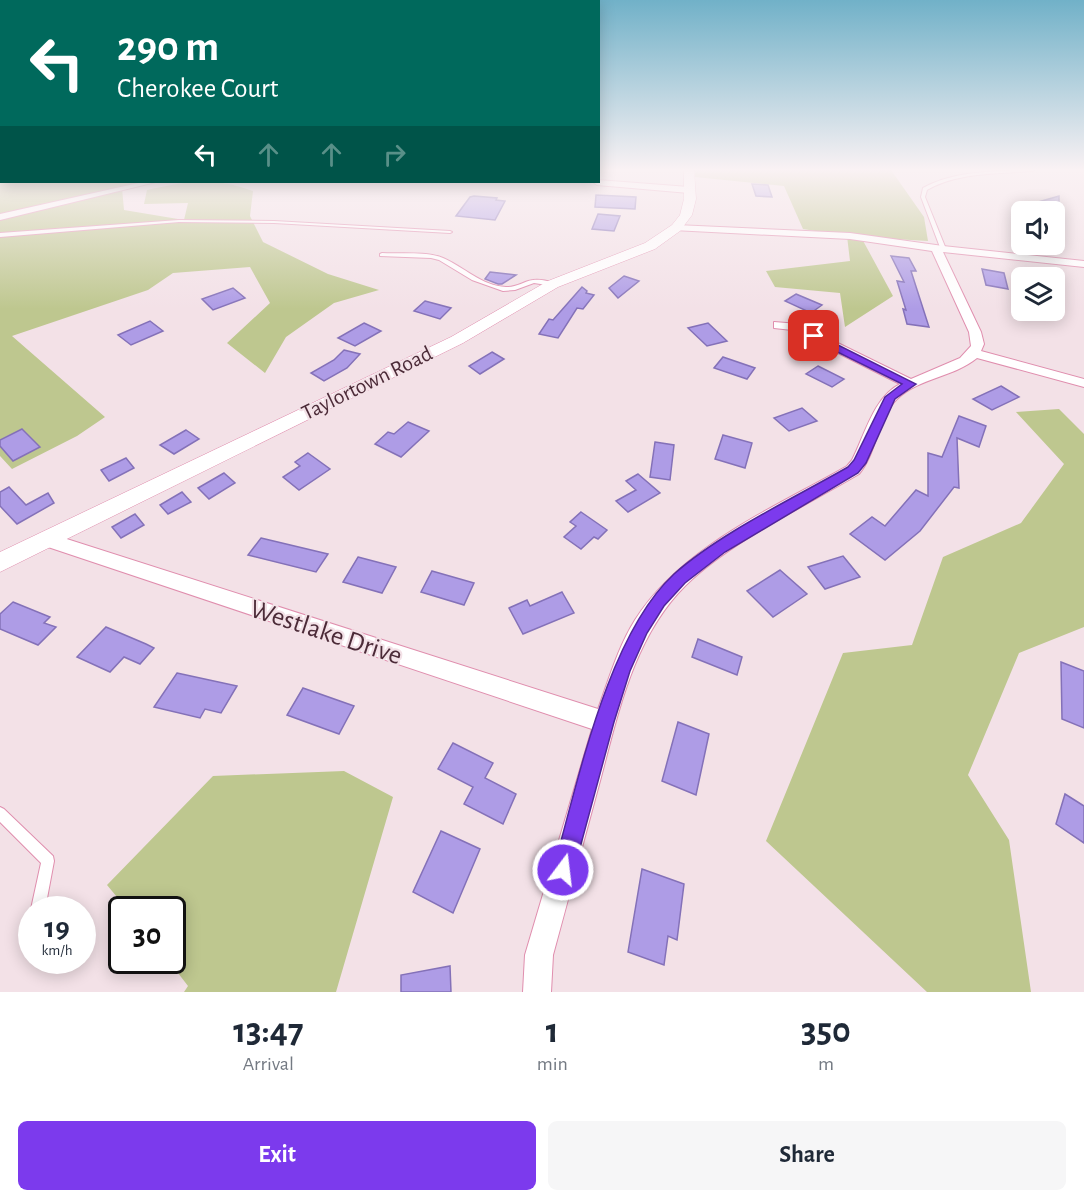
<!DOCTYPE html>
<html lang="en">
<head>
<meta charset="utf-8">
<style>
	body { margin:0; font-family:"Alegreya Sans",sans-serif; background:#f6f6f7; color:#1f2937; height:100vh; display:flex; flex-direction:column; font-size:22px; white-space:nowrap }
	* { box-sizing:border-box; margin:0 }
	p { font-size:20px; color:#747a83 }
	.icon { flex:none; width:33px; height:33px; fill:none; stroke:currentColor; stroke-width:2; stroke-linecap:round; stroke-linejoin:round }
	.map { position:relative; height:992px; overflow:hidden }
	.sheet { display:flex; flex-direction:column; background:#fff; flex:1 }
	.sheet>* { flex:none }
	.hud { position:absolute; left:0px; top:0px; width:600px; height:183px; box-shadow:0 3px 15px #0003; background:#00695c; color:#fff; overflow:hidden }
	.buttons { position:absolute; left:1011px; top:201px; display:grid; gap:12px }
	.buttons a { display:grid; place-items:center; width:54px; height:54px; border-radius:9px; background:#fff; box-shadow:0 3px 15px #0003; font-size:30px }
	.speed { position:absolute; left:18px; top:896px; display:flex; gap:12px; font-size:30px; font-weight:700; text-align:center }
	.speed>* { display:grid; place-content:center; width:78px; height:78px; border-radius:50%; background:#fff; box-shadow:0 3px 15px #0003; line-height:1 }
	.speed small { font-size:15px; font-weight:400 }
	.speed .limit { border:3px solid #111; border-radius:9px; background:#fff; color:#111 }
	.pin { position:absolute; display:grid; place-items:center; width:51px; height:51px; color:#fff; margin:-26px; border-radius:12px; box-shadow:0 3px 9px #0006 }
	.me { position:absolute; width:66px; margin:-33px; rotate:15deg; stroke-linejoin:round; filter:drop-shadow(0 0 4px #0008) }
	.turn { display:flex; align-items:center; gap:21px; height:126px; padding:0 18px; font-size:27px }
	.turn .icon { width:78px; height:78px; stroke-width:2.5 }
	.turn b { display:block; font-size:42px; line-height:51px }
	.lanes { display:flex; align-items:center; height:57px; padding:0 18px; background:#0003; justify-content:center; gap:30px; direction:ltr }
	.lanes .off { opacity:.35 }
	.eta { display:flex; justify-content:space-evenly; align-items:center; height:102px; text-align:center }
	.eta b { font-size:36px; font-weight:700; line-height:42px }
	.button { display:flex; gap:12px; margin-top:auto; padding:12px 18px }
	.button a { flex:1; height:69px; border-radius:9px; background:#7c3aed; color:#fff; font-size:24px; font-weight:700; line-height:69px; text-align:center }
	.button a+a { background:#f6f6f7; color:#1f2937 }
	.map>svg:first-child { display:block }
	.green { fill:#bec78f }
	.building { fill:#ae9ce6; stroke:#8471b8; stroke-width:1.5 }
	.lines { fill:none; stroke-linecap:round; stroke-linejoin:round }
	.service-casing { stroke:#e08eae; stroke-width:2 }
	.minor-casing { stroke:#e08eae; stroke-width:2 }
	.tertiary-casing { stroke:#e08eae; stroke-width:1 }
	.service { fill:#fff; fill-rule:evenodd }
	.minor { fill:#fff; fill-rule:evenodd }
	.tertiary { fill:#fff; fill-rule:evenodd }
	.route { fill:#7c3aed; stroke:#51269a; stroke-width:1.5 }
	.labels { text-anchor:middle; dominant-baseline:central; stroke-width:4.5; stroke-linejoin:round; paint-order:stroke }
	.street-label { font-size:22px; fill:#4c2b38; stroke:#f3e1e7 }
	.near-street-label { font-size:27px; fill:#4c2b38; stroke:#f3e1e7 }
</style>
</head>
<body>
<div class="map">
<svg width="1084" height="992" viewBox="0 0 1084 992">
	<rect width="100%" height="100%" fill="#f3e1e7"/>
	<g class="green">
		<path d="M0,170L2,182H142L122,188L124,210L184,220L188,203L144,204L147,190C188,181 212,176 253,191L250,216L263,242L328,274L379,290L334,303L286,337L265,373L227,343L270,303L250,267L173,273L148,290L12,336L105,417L77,436L12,469L0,456Z"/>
		<polygon points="694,170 891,170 924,217 928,241 861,237 893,296 845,327 840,293 775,287 766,271 850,261 847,236 803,229 784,186 695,177"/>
		<polygon points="1059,409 1084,434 1084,627 1019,653 968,775 1009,840 1031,992 927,992 766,841 843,653 912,645 943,557 1021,523 1064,464 1016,412"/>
		<polygon points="344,771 393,797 336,992 184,992 188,986 168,960 172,960 172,909 127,909 107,885 213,776"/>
	</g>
	<g class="building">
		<polygon points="752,184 768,185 772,197 756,196"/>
		<polygon points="596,195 636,197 635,209 595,207"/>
		<polygon points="474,196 497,198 496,200 505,201 495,220 456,216 470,197"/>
		<polygon points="1059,196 1059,212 1018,212 1017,208"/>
		<polygon points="598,214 620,216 614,231 592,229"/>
		<polygon points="891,256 909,258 916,271 911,271 929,327 907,324 903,309 906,310 897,281 904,282"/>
		<polygon points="982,269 1004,273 1008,289 986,285"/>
		<polygon points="490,272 516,275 502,284 498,284 485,279"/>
		<polygon points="624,276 639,281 618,298 609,288"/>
		<polygon points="582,287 587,291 586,293 594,295 583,309 577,308 558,338 539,334 549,319 553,320"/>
		<polygon points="233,288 245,298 213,310 202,299"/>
		<polygon points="796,294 822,305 811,313 785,301"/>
		<polygon points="425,301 451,308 440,319 414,311"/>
		<polygon points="150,321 163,331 131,345 118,335"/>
		<polygon points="364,323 381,331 355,346 338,338"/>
		<polygon points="708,323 727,341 707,346 688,328"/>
		<polygon points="344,350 360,354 347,368 324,381 311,373 334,360"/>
		<polygon points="492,352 504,359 480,374 469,366"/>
		<polygon points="723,357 755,368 747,379 714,368"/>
		<polygon points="818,366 844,379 832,387 806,374"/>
		<polygon points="1001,386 1019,397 992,410 973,399"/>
		<polygon points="802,408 817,421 789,431 774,418"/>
		<polygon points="959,416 986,426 979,447 957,438 959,488 954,487 920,531 885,560 850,534 872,517 885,526 916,490 928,496 928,453 942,457"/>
		<polygon points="408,422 429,431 401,457 375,444 388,432 394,434"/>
		<polygon points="22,429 40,447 13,461 0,446 0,440"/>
		<polygon points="186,430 199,439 174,454 160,445"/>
		<polygon points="723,435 752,443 745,468 715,459"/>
		<polygon points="655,442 674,445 670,480 650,477"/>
		<polygon points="308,453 330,469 299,490 283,477 300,466 295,462"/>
		<polygon points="126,458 134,468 109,481 101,470"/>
		<polygon points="224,473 235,483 209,499 198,488"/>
		<polygon points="638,474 660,493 628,512 616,501 636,490 626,481"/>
		<polygon points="9,487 26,505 48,493 54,503 17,524 0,506 0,492"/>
		<polygon points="182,492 191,502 168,514 160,505"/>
		<polygon points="581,512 607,530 598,539 594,537 581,549 564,537 576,526 570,522"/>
		<polygon points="135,514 144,525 121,538 112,527"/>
		<polygon points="261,538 328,554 316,572 248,555"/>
		<polygon points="843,556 860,577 825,589 808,567"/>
		<polygon points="358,557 396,567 382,593 343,582"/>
		<polygon points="780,570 807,594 773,617 747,591"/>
		<polygon points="432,571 474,583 464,605 421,592"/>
		<polygon points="562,592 574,613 523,634 509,608 527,600 530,606"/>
		<polygon points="13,602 50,617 44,623 56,627 38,645 0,629 0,614"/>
		<polygon points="106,627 146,644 154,648 140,664 124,657 110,672 77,657"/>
		<polygon points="698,639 742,657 737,675 692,657"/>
		<polygon points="1061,662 1084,671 1084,728 1062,719"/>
		<polygon points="177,673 237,686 221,713 205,709 200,718 154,707"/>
		<polygon points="303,688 354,706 339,734 287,715"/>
		<polygon points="678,722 709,734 696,795 662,781"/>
		<polygon points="453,743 493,763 485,778 516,794 503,824 464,804 473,787 438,769"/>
		<polygon points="1065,794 1084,806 1084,843 1056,824"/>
		<polygon points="441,831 480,849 453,913 413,892"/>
		<polygon points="642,869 684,884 677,940 668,936 664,965 628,952"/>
		<polygon points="450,966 451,992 401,992 401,975"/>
	</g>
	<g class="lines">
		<defs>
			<g id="service">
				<path d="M1018,170H1034L1032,171C998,174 958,172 927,190L925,197L946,249L941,250L921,197L923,188C952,172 986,172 1018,170Z"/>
				<polygon points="179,220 274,221 450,231 452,232 450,233 274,223 179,222 0,237 0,233"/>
				<path d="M382,253C400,254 427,251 443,258C464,267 482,286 506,287C516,288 524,281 533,280C540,279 550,281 556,284L553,286L534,283L515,290L503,291L472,280L439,260L431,258L380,256V254Z"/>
				<polygon points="0,807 4,809 53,856 54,861 45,909 31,909 41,863 0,822"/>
			</g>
			<g id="minor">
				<polygon points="598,180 689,187 693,190 689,193 597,185 593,182 598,182"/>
				<polygon points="143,182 156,182 0,220 0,214"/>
				<path d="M676,225L850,233L943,246L1084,261V267L943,252L981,332L984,344L981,351L1084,379V387L977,358C954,377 919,378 897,399C877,418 877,453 859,474C805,506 730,542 686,585C631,639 617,720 597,792C582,846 568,901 553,955L551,992H523L525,955L592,729L42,545L39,540L42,535L48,533L598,709C609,679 618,647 635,620C682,546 774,508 847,466L852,460C865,435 873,398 900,384L792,330L774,328V322L799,324L911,379L960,358L971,346L969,332L932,251L850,239L673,230V226Z"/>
			</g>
			<polygon id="tertiary" points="684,170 694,170 696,199 692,215 680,231 655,249 558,287 463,343 0,572 0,552 451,337 548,281 645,243 672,225 680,215 684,199"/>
		</defs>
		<use href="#service" class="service-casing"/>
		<use href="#minor" class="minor-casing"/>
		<use href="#tertiary" class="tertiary-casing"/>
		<use href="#service" class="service"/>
		<use href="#minor" class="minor"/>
		<use href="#tertiary" class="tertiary"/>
	</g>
	<linearGradient id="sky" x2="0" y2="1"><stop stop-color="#71b1c8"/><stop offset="0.55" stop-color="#faf2f4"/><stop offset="1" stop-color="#faf2f4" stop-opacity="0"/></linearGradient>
	<rect width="1084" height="309" fill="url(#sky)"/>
	<path class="route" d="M814,333L916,384L895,399L866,463L858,473L725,552L685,583L664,606L647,633L630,671L614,722L574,870L571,878L563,881L556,878L553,870C578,783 607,636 674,574C720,533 794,498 848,467L854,460L885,397L902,384L811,339L809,336Z"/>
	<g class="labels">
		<g class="street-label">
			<text transform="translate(367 383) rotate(-26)">Taylortown Road</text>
		</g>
		<g class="near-street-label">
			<text transform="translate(326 632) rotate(18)">Westlake Drive</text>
		</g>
	</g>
</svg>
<div class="buttons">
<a><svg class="icon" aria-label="sound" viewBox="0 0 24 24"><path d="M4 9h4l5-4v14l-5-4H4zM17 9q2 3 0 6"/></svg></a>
<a><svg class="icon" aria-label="layers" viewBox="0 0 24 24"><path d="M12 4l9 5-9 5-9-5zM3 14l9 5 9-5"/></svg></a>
</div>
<div class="speed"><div>19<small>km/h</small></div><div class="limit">30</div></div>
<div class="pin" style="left:814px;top:336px;background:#d93025"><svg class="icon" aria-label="arrive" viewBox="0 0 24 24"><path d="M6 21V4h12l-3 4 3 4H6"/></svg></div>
<svg class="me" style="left:563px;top:870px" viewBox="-20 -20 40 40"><circle r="17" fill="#7c3aed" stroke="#fff" stroke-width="3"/><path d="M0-11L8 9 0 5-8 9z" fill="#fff"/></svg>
<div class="hud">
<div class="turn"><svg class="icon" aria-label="left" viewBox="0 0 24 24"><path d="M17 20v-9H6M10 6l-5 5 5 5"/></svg><div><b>290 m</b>Cherokee Court</div></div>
<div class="lanes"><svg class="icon" aria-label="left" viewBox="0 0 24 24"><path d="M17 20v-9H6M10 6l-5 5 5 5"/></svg><svg class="icon off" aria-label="ahead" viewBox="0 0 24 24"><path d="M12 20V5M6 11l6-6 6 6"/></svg><svg class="icon off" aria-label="ahead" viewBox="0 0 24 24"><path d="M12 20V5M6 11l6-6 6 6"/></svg><svg class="icon off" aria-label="right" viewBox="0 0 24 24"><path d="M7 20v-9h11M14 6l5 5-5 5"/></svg></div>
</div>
</div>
<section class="sheet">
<div class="eta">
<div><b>13:47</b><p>Arrival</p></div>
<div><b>1</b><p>min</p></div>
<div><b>350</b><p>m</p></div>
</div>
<div class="button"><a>Exit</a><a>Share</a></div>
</section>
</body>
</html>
